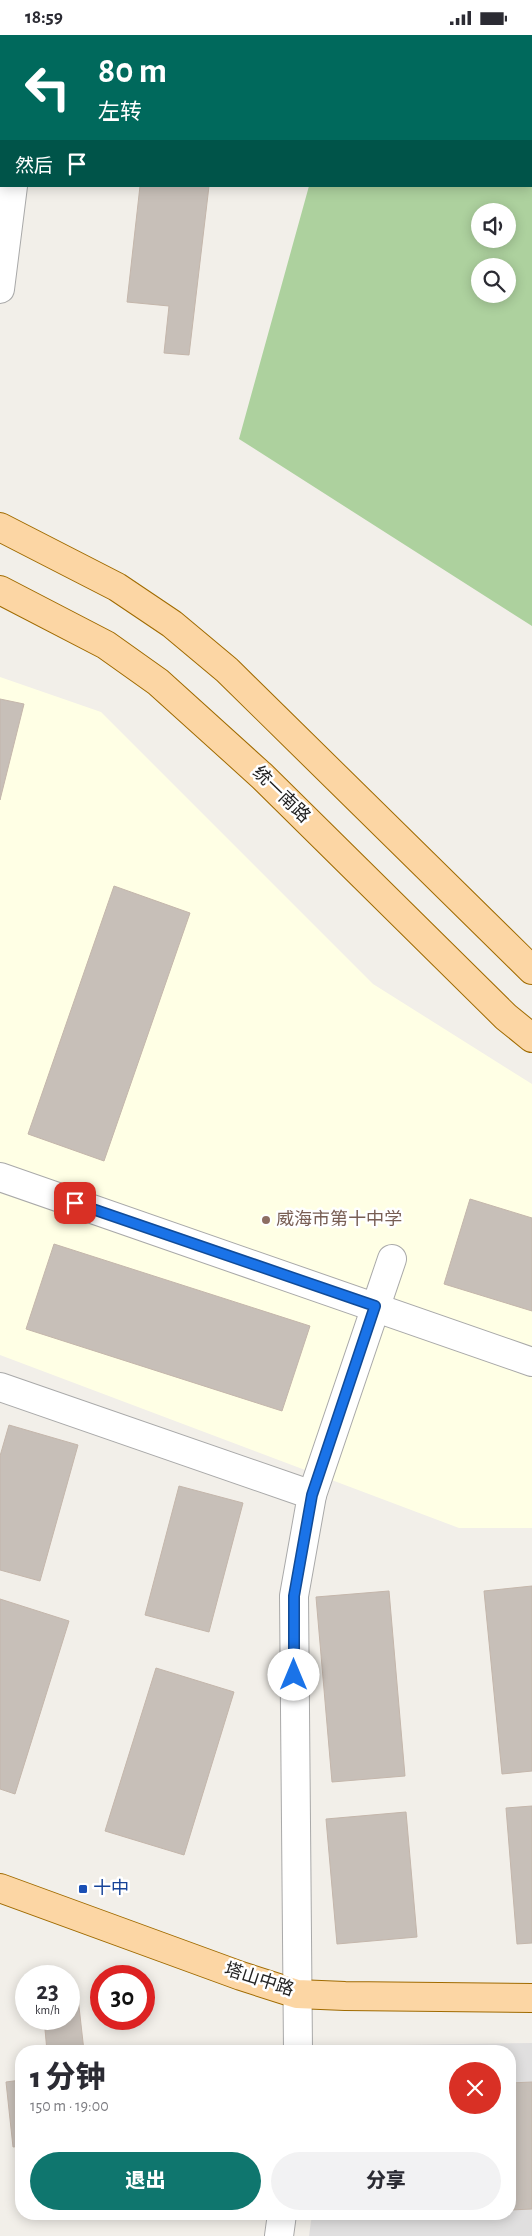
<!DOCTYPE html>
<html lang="zh">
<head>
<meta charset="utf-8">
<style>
	body { margin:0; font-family:"Alegreya Sans","Noto Sans SC",sans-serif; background:#f2f2f3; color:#2b2b33; height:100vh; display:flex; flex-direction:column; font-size:19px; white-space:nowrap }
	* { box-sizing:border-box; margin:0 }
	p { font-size:16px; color:#7c7c81 }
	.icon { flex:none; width:28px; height:28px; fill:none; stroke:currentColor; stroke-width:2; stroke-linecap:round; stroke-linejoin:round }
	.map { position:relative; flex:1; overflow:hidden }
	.sheet { position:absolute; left:15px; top:2010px; width:501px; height:175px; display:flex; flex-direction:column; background:#fff; border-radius:20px; box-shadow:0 2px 12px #0003 }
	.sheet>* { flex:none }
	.top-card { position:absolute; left:0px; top:0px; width:532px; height:152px; box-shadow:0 2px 12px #0003; background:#00695c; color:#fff; overflow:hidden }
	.fabs { position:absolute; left:471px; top:168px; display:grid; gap:10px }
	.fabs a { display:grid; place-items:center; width:45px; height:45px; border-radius:50%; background:#fff; box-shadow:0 2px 12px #0003; font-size:25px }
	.speed { position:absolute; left:15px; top:1930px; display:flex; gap:10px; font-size:25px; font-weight:700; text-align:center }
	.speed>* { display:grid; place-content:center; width:65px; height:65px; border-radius:50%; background:#fff; box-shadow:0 2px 12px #0003; line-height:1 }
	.speed small { font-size:12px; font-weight:400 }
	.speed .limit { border:8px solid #d22; background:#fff; color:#111 }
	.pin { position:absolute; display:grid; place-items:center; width:42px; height:42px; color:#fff; margin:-21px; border-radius:10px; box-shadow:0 2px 8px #0006 }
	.me { position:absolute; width:55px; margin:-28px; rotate:0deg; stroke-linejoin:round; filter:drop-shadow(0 0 4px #0008) }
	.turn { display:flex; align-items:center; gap:18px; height:105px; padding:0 15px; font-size:22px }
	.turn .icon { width:65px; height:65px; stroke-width:2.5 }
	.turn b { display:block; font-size:35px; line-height:42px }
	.then { display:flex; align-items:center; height:48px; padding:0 15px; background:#0003; gap:10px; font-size:19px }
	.round { display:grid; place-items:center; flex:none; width:52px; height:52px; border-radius:26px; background:#f2f2f3 }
	.summary { display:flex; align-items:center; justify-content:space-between; height:85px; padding:0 15px }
	h1 { font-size:30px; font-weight:800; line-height:38px }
	.button { display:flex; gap:10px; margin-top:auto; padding:10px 15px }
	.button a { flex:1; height:58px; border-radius:30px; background:#0f766e; color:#fff; font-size:20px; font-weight:800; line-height:58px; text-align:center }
	.button a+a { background:#f2f2f3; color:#2b2b33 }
	.status { display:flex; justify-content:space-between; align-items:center; height:35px; padding:0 25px; background:#fff; direction:ltr }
	.status svg { height:14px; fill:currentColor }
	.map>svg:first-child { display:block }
	.residential { fill:#e0dfdf }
	.education { fill:#ffffe5 }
	.forest { fill:#add19e; fill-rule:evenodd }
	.building { fill:#c7bfb8; stroke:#c4b6ab }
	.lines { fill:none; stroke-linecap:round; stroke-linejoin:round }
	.minor-casing { stroke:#a9a9a9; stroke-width:30 }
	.major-casing { stroke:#a06b00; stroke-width:30 }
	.minor { stroke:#fff; stroke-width:28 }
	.major { stroke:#fcd6a4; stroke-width:28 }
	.route-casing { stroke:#114b97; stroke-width:12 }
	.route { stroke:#1a73e8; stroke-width:9 }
	.education-dot { fill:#8d6e63; stroke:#fff; stroke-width:2 }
	.transit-dot { fill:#1a4fb4; stroke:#fff; stroke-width:2 }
	.labels { text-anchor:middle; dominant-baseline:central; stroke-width:5; stroke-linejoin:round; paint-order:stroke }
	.street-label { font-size:18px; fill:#222; stroke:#fff }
	.education-label { font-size:18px; fill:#785e54; stroke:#fff; text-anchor:start }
	.transit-label { font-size:18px; fill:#164399; stroke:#fff; text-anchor:start }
</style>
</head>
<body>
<div class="status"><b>18:59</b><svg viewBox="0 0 49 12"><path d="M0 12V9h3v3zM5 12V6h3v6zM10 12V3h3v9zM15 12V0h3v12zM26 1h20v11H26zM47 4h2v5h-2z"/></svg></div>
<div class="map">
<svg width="532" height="2201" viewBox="0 0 532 2201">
	<rect width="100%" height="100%" fill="#f2efe9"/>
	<polygon class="residential" points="532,2008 532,2201 309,2201 312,2179 510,2179 510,2016 335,2016 335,2011"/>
	<polygon class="education" points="0,642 101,677 373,949 532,1049 532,1493 459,1493 0,1320"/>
	<path class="forest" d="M351,0H532V591L239,404L309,151H531V1ZM480,176H508V204H480ZM480,231H508V259H480Z"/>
	<g class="building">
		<polygon points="0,0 76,0 88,1 1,1 1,22"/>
		<polygon points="140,151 209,151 189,320 164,318 169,271 127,267"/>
		<polygon points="0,664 24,669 0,765"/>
		<polygon points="114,851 190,878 104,1126 28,1099"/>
		<polygon points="470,1164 532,1183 532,1276 444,1249"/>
		<polygon points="54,1209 310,1291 282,1376 26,1294"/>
		<polygon points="9,1390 78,1410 40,1546 0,1535 0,1421"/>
		<polygon points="179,1451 243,1468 209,1597 145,1580"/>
		<polygon points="532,1551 532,1736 502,1739 484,1556"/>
		<polygon points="389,1556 405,1741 332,1747 316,1562"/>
		<polygon points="0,1564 69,1586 15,1759 0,1754"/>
		<polygon points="156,1633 234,1657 184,1820 105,1796"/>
		<polygon points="532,1771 532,1908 517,1909 506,1773"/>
		<polygon points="406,1777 417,1902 337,1909 326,1784"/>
		<polygon points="77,1954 84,2016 47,2016 44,1984 69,1984 69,1955"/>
		<polygon points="21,2045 21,2111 13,2112 6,2047"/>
		<polygon points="532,2047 532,2174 510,2175 510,2048"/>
		<polygon points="338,2179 392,2179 392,2180"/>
	</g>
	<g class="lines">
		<defs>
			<g id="minor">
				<polyline points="0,254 13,151"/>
				<polyline points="0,1142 532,1327"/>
				<polyline points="0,1352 312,1460 294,1561 298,2016"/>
				<polyline points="312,1460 392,1224"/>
				<polyline points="279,2201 282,2179"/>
			</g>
			<g id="major">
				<polyline points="0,492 117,552 172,589 227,635 532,935"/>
				<polyline points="0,555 106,610 158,647 262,741 506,982 532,1003"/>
				<polyline points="0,1853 241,1941 297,1959 345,1961 532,1963"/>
			</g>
		</defs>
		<use href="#minor" class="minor-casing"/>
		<use href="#major" class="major-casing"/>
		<use href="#minor" class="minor"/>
		<use href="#major" class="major"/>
	</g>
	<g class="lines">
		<defs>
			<polyline id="route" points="75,1168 375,1271 312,1460 294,1561 294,1640"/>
		</defs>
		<use href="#route" class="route-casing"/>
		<use href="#route" class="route"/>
	</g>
	<circle class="education-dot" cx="266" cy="1185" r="5"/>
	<rect class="transit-dot" x="78" y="1849" width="10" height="10" rx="2.5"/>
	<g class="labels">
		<g class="street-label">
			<text transform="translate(281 760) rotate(44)">统一南路</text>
			<text transform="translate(259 1945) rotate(18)">塔山中路</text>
		</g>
		<g class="education-label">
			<text x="276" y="1185">威海市第十中学</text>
		</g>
		<g class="transit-label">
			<text x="93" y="1854">十中</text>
		</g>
	</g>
</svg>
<div class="fabs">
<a><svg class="icon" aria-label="sound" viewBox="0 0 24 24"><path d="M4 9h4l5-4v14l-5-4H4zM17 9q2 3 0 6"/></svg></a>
<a><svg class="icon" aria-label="search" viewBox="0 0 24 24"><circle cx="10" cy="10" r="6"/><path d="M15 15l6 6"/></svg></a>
</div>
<div class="speed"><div>23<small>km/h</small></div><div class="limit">30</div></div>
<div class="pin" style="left:75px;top:1168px;background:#d93025"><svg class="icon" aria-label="arrive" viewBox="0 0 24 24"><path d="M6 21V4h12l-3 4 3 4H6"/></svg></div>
<svg class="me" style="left:294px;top:1640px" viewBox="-20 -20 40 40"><circle r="19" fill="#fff"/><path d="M0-13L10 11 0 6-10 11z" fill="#1a73e8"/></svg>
<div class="top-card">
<div class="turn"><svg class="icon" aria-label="left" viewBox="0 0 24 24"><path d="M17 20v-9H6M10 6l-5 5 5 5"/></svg><div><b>80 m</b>左转</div></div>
<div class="then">然后<svg class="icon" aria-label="arrive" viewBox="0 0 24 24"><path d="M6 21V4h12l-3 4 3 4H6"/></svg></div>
</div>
<section class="sheet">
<div class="summary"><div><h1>1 分钟</h1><p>150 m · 19:00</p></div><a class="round" style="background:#d93025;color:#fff"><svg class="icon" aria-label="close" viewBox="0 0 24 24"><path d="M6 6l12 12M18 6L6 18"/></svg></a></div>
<div class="button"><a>退出</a><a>分享</a></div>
</section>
</div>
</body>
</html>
